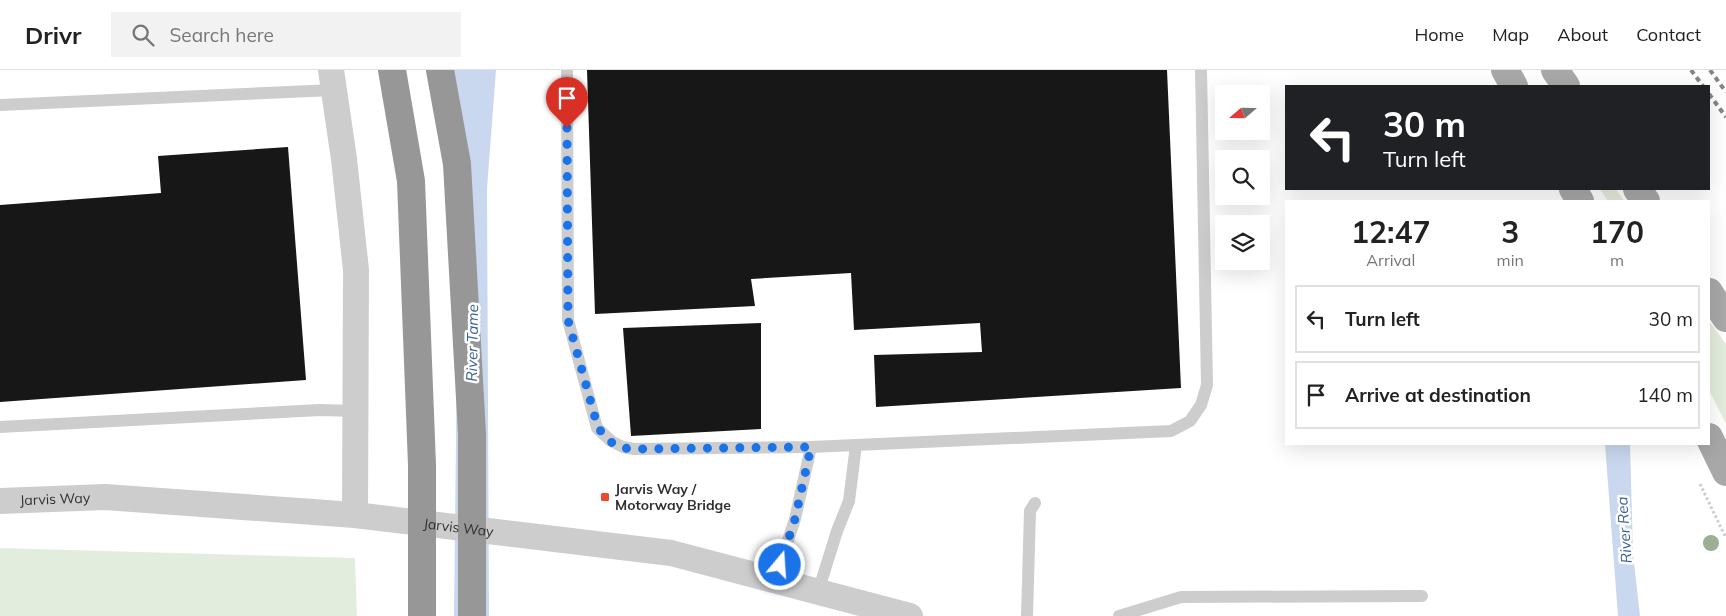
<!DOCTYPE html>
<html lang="en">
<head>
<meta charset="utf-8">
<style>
	body { margin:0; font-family:Mulish,sans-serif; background:#f2f2f2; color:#222; height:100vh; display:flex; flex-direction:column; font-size:19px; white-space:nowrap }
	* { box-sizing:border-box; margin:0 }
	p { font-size:16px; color:#767676 }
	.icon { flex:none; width:28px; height:28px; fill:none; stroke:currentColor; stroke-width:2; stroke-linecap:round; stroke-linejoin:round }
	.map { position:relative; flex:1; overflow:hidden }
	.details { position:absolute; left:1285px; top:130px; width:425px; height:245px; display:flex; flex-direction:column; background:#fff; border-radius:0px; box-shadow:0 5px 20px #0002 }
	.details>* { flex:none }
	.top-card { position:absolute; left:1285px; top:15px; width:425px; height:105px; border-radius:0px; box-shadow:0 5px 20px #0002; background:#202124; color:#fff; overflow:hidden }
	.needle { width:32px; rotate:250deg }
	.buttons { position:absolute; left:1215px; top:15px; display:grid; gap:10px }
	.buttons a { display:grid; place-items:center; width:55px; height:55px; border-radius:0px; background:#fff; box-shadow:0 5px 20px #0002; font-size:25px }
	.pin { position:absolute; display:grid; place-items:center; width:42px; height:42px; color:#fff; margin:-51px -21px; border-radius:50% 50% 50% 0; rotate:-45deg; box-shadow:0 0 5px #0007 }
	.pin .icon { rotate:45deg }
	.me { position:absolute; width:55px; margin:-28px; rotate:18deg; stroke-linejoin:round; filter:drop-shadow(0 0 4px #0008) }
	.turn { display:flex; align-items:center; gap:18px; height:105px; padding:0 15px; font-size:22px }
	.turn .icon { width:65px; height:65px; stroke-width:2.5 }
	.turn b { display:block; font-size:35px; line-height:42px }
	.eta { display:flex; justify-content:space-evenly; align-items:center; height:85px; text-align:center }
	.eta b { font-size:30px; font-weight:700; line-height:35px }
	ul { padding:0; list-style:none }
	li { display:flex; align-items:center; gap:15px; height:68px; margin:0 10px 8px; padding:0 5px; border:2px solid #e0e0e0; border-radius:0px }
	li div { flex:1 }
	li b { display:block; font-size:19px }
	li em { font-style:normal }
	header { display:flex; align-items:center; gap:30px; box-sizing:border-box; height:70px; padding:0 25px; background:#fff; border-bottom:1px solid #e0e0e0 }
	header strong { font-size:24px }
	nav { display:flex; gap:28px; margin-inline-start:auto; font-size:18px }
	.search { width:350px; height:45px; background:#f2f2f2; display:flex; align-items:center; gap:12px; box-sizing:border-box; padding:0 18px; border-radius:0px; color:#767676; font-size:19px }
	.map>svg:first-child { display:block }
	.green { fill:#e3eddd }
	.water { fill:#c9d8ee }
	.building { fill:#171717 }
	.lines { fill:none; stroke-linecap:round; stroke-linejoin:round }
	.path { stroke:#cdcdcd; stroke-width:3; stroke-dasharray:2.5 2.5; stroke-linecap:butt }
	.lane { stroke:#cdcdcd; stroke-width:12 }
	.street { stroke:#cdcdcd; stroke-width:26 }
	.primary { stroke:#a8a8a8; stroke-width:28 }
	.rail { stroke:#858585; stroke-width:4; stroke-dasharray:5 4; stroke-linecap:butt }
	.highway-bridge { stroke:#979797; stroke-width:28 }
	.tree { fill:#9aaf93 }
	.route { stroke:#1a73e8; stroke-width:9; stroke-dasharray:0 16.2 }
	.poi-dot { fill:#ed472c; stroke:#fff; stroke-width:2 }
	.labels { text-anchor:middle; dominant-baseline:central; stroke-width:5; stroke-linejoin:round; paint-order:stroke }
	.poi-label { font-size:14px; font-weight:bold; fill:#303030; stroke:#fff; text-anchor:start }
	.street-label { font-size:14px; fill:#303030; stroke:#fff }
	.water-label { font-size:15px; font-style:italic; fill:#395f96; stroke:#fff }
</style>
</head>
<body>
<header>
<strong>Drivr</strong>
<div class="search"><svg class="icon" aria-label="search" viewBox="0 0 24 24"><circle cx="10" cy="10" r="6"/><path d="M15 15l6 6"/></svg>Search here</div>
<nav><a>Home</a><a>Map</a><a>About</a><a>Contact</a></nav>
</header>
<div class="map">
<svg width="1726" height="546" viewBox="0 0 1726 546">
	<rect width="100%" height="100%" fill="#fff"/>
	<g class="green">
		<polygon points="1600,119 1616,119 1624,131 1608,131"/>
		<polygon points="1709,251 1726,274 1726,354 1709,320"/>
		<polygon points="0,478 355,488 357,546 0,546"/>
	</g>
	<g class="water">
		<polygon points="450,0 496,0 487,118 489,546 454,546 457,285"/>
		<polygon points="1605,374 1630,374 1633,484 1640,546 1618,546"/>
	</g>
	<g class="building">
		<polygon points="587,0 1167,0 1181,318 876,337 874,285 982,282 980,253 854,260 851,203 751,209 755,236 595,244"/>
		<polygon points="288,77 306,310 0,332 0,135 161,123 158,86"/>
		<polygon points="761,253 761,359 631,366 623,258"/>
	</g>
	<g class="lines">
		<polyline class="path" points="1700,414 1726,468"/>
		<g class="lane">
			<polyline points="567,0 568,250 597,358 611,371 623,377 634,379 811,377 1171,361 1190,351 1201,335 1207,315 1201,0"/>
			<polyline points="0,35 334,20"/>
			<polyline points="0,357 320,340 356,341"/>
			<polyline points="775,510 795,449 811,377"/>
			<polyline points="818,522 837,461 849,431 856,375"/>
			<polyline points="1027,546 1030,441 1035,433"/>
			<polyline points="1119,546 1181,527 1422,526"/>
		</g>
		<g class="street">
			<polyline points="331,0 344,89 356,200 355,445"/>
			<path id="s1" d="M0,431L105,427L355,445L671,483L910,546"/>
		</g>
		<g class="primary">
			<polyline points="1505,0 1514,16"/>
			<polyline points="1555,0 1566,16"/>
			<polyline points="1573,119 1580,131"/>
			<polyline points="1637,119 1646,131"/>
			<polyline points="1709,222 1726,248"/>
			<polyline points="1709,367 1726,402"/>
		</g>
		<g class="rail">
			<polyline points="1691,0 1703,16"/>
			<polyline points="1710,0 1726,22"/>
			<polyline points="1709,24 1726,47"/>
		</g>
		<g class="highway-bridge">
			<polyline points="392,0 411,111 422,395 422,546"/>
			<polyline points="440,0 457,94 472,364 472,546"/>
		</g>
	</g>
	<circle class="tree" cx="1711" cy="473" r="8"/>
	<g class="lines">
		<polyline class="route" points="567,58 568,250 598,358 611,372 622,378 634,379 811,377 795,449 780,495"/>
	</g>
	<rect class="poi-dot" x="600" y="422" width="10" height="10" rx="2.5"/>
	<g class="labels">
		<g class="poi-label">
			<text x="615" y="419">Jarvis Way /<tspan x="615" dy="16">Motorway Bridge</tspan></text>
		</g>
		<g class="street-label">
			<text stroke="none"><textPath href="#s1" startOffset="55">Jarvis Way</textPath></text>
			<text stroke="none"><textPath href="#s1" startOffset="460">Jarvis Way</textPath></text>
		</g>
		<g class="water-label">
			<text transform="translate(472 273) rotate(-89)">River Tame</text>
			<text transform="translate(1624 460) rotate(-94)">River Rea</text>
		</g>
	</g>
</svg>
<div class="buttons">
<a><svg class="needle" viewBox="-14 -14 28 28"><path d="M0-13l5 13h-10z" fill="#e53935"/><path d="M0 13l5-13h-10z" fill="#767676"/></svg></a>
<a><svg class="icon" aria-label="search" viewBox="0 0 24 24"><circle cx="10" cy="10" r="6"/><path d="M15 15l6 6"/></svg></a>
<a><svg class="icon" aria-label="layers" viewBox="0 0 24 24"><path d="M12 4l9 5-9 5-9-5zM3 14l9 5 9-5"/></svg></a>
</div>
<div class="pin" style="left:567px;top:58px;background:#d93025"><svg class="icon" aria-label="arrive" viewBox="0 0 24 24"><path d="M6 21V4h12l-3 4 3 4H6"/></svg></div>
<svg class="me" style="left:780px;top:495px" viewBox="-20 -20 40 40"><circle r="17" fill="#1a73e8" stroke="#fff" stroke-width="3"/><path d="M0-11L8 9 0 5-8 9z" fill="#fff"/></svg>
<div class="top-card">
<div class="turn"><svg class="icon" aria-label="left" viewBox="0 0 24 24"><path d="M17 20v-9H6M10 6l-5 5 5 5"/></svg><div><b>30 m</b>Turn left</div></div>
</div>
<section class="details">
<div class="eta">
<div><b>12:47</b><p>Arrival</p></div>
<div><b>3</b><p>min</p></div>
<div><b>170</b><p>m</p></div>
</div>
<ul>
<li><svg class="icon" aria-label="left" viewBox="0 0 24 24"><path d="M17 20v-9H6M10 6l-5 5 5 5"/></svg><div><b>Turn left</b></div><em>30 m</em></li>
<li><svg class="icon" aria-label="arrive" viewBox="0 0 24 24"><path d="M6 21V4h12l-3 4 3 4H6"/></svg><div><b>Arrive at destination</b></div><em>140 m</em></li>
</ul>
</section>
</div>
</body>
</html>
